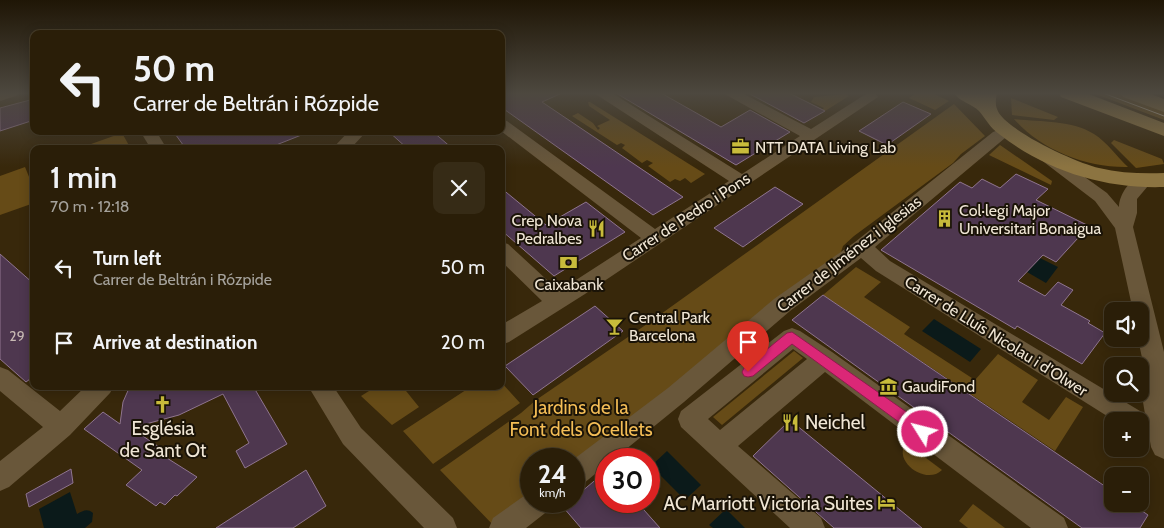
<!DOCTYPE html>
<html lang="en">
<head>
<meta charset="utf-8">
<style>
	body { margin:0; font-family:Cabin,sans-serif; background:#362b16; color:#f1f3f6; height:100vh; display:flex; flex-direction:column; font-size:19px; white-space:nowrap }
	* { box-sizing:border-box; margin:0 }
	p { font-size:16px; color:#a5a29c }
	.icon { flex:none; width:28px; height:28px; fill:none; stroke:currentColor; stroke-width:2; stroke-linecap:round; stroke-linejoin:round }
	.map { position:relative; flex:1; overflow:hidden }
	.side { position:absolute; left:30px; top:145px; width:475px; height:245px; display:flex; flex-direction:column; background:#2a1e08; border-radius:10px; box-shadow:0 2px 12px #0003,0 0 0 1px #463c29 }
	.side>* { flex:none }
	.banner { position:absolute; left:30px; top:30px; width:475px; height:105px; border-radius:10px; box-shadow:0 2px 12px #0003,0 0 0 1px #463c29; background:#2a1e08; color:#f1f3f6; overflow:hidden }
	.buttons { position:absolute; left:1104px; top:302px; display:grid; gap:10px }
	.buttons a { display:grid; place-items:center; width:45px; height:45px; border-radius:10px; background:#2a1e08; box-shadow:0 2px 12px #0003,0 0 0 1px #463c29; font-size:25px }
	.speed { position:absolute; left:520px; top:448px; display:flex; gap:10px; font-size:25px; font-weight:700; text-align:center }
	.speed>* { display:grid; place-content:center; width:65px; height:65px; border-radius:50%; background:#2a1e08; box-shadow:0 2px 12px #0003,0 0 0 1px #463c29; line-height:1 }
	.speed small { font-size:12px; font-weight:400 }
	.speed .limit { border:8px solid #d22; background:#fff; color:#111 }
	.pin { position:absolute; display:grid; place-items:center; width:42px; height:42px; color:#fff; margin:-51px -21px; border-radius:50% 50% 50% 0; rotate:-45deg; box-shadow:0 0 5px #0007 }
	.pin .icon { rotate:45deg }
	.me { position:absolute; width:55px; margin:-28px; rotate:306deg; stroke-linejoin:round; filter:drop-shadow(0 0 4px #0008) }
	.turn { display:flex; align-items:center; gap:18px; height:105px; padding:0 20px; font-size:22px }
	.turn .icon { width:65px; height:65px; stroke-width:2.5 }
	.turn b { display:block; font-size:35px; line-height:42px }
	.round { display:grid; place-items:center; flex:none; width:52px; height:52px; border-radius:10px; background:#362b16 }
	.headline { display:flex; align-items:center; justify-content:space-between; height:85px; padding:0 20px }
	h1 { font-size:30px; font-weight:600; line-height:38px }
	ul { padding:0; list-style:none }
	li { display:flex; align-items:center; gap:15px; height:75px; padding:0 20px }
	li div { flex:1 }
	li b { display:block; font-size:19px }
	li em { font-style:normal }
	.map>svg:first-child { display:block }
	.green { fill:#664b17 }
	.water { fill:#0b1a1a }
	.building { fill:#4e374f; stroke:#8f758f }
	.lines { fill:none; stroke-linecap:round; stroke-linejoin:round }
	.minor { fill:#69573a; fill-rule:evenodd }
	.major { fill:#8c7441; fill-rule:evenodd }
	.tram { stroke:#d0c5b2; stroke-width:1 }
	.route { fill:#db2777; stroke:#8e194d }
	.labels { text-anchor:middle; dominant-baseline:central; stroke-width:4; stroke-linejoin:round; paint-order:stroke }
	.number-label { font-size:14px; fill:#c8bab4 }
	.poi-label { font-size:16px; fill:#f0e6d5; stroke:#1a1307; text-anchor:start }
	.street-label { font-size:16px; fill:#f0e6d5; stroke:#1a1307 }
	.near-park-label { font-size:19px; fill:#f4bd56; stroke:#1a1307 }
	.near-poi-label { font-size:19px; fill:#f0e6d5; stroke:#1a1307; text-anchor:start }
</style>
</head>
<body>
<div class="map">
<svg width="1164" height="528" viewBox="0 0 1164 528">
	<rect width="100%" height="100%" fill="#38280b"/>
	<g class="green">
		<polygon points="916,93 932,93 949,101 935,110 909,98"/>
		<polygon points="1093,93 1121,93 1164,109 1164,120"/>
		<polygon points="845,94 849,96 825,111 822,110 824,108 811,102 814,97"/>
		<polygon points="1011,98 1058,117 1054,120 1012,115"/>
		<polygon points="588,102 590,102 705,174 691,183 685,178 680,181 675,179 670,182 648,166 653,163 647,160 642,163 622,148 625,145 621,143 617,145 572,116 578,113 593,123 598,130 600,128 597,126 610,120 589,106"/>
		<polygon points="954,104 985,136 961,154 953,163 854,236 843,246 837,264 574,475 574,459 531,459 531,501 496,528 440,470 521,413 536,400 647,324"/>
		<path d="M1014,119C1040,122 1072,120 1094,134C1107,142 1117,157 1128,167C1087,168 1041,150 1014,119Z"/>
		<polygon points="122,133 131,149 77,149"/>
		<polygon points="1114,140 1162,159 1164,164 1136,168 1111,143"/>
		<polygon points="1000,145 1052,181 1051,185 989,155"/>
		<polygon points="25,167 34,189 34,203 0,215 0,176"/>
		<polygon points="856,267 881,282 864,297 910,327 904,334 975,380 998,354 1038,380 1022,402 1049,420 1066,397 1083,407 1055,451 823,295"/>
		<polygon points="794,351 803,358 722,425 713,417"/>
		<polygon points="501,382 520,403 433,464 403,431 472,386 501,386"/>
		<polygon points="377,386 402,386 419,407 392,425 361,396"/>
		<path d="M906,443L942,470C926,486 892,461 906,443Z"/>
		<polygon points="973,504 1005,528 968,528 959,521"/>
	</g>
	<g class="water">
		<polygon points="1040,258 1058,267 1046,283 1027,272"/>
		<polygon points="934,319 981,349 970,362 922,331"/>
		<polygon points="667,451 701,485 685,500 651,466"/>
		<path d="M70,492L77,514C83,511 87,508 93,513L92,522L85,528H44L39,509Z"/>
		<polygon points="726,509 745,528 713,528 709,525"/>
	</g>
	<g class="building">
		<polygon points="501,93 562,93 542,102 683,197 653,215 501,107"/>
		<polygon points="616,93 661,93 721,127 750,110 790,132 736,165"/>
		<polygon points="748,93 789,93 825,111 804,123"/>
		<polygon points="30,100 34,105 34,120 0,131 0,108"/>
		<polygon points="903,102 931,114 887,145 859,131"/>
		<polygon points="173,131 308,131 309,132 266,149 186,149"/>
		<polygon points="388,131 432,131 453,149 408,149"/>
		<polygon points="1016,174 1048,189 1036,200 1089,226 1056,262 1043,255 1018,281 1045,296 1058,282 1073,290 1061,305 1090,321 1088,323 1105,333 1082,364 1017,326 1015,329 881,250 960,182 972,188 982,179 1000,188"/>
		<polygon points="775,187 803,204 743,247 714,228"/>
		<polygon points="501,188 546,225 586,202 625,232 554,276 501,230"/>
		<polygon points="0,254 34,284 34,376 26,382 0,359"/>
		<polygon points="823,295 1112,491 1112,504 1132,504 1148,515 1140,528 1082,528 792,320"/>
		<polygon points="595,306 623,331 533,395 505,366"/>
		<polygon points="130,386 253,386 287,444 245,468 236,451 249,443 223,394 179,415 131,428 162,449 159,453 197,477 177,496 175,495 165,505 160,502 156,506 126,485 142,470 84,429 103,412 120,424 123,402"/>
		<polygon points="790,420 922,528 834,528 753,456"/>
		<polygon points="71,469 73,483 29,507 26,494"/>
		<polygon points="306,470 326,506 293,528 216,528"/>
		<polygon points="606,471 606,501 636,501 660,528 581,528 563,507 570,501 574,501 574,498"/>
	</g>
	<g class="lines">
		<g class="minor">
			<polygon points="0,93 18,93 16,96 0,101"/>
			<polygon points="594,93 612,93 742,174 800,136 723,93 742,93 811,129 866,94 875,93 878,97 585,294 509,342 501,345 501,325 542,301 501,261 501,242 508,244 559,291 641,238 501,131 501,119 507,121 655,229 729,181"/>
			<path d="M1009,126L1015,128L1017,131L1015,134L1005,138L875,247L890,261L1145,414L1142,396L1144,367L1138,339H1140V311H1133L1115,228L1095,201L1036,156L1038,152H1050L1107,193L1119,207C1119,193 1134,172 1150,176L1153,180L1137,199V213L1133,227L1164,352V459L1155,455L1151,447L1147,424L1145,429L1140,431V421H1115L876,271L861,258L790,311L684,402L614,459H606V465L583,484L574,487V459L668,388L774,299L855,242L993,132Z"/>
			<polygon points="140,131 156,131 167,149 151,149"/>
			<polygon points="349,131 367,131 350,149 332,149"/>
			<path d="M792,328L800,331L832,352L1064,518L1068,528H1031L825,372L738,446L821,518L825,528H790L681,427L678,419L681,411L784,331ZM793,349L807,359L720,430L708,419Z"/>
			<polygon points="0,367 8,370 60,411 86,386 114,386 110,393 70,435 9,487 0,491 0,461 43,427 0,391"/>
			<polygon points="308,386 333,386 361,428 453,518 457,528 424,528 343,444"/>
			<polygon points="531,491 531,501 552,501 549,510 526,528 489,528 493,518"/>
		</g>
		<g class="major">
			<path d="M954,93H997C996,98 995,104 997,109C1004,130 1077,163 1099,168C1120,173 1143,174 1164,173V187C1105,189 1046,171 999,134C990,128 986,119 979,111C972,104 960,102 954,93Z"/>
			<polygon points="1059,93 1086,93 1164,123 1164,136 1061,97"/>
			<polygon points="1121,93 1148,93 1164,99 1164,112 1123,97"/>
		</g>
		<polyline class="tram" points="1103,93 1164,116"/>
	</g>
	<linearGradient id="sky" x2="0" y2="1"><stop stop-color="#1f1606"/><stop offset="0.56" stop-color="#4d483f"/><stop offset="1" stop-color="#4d483f" stop-opacity="0"/></linearGradient>
	<rect width="1164" height="167" fill="url(#sky)"/>
	<polygon class="route" points="792,332 928,427 930,432 928,436 923,438 918,436 792,344 753,376 748,377 744,376 742,372 744,368 787,333"/>
	<defs>
		<symbol id="office-bare" viewBox="-9 -9 18 18"><path d="M-6-3h4V-5.5h4V-3h4V5H-6ZM-1-4.5V-3h2v-1.5ZM-6 0V1H6V0Z" fill="#c8bb3b" stroke="#1a1307" stroke-width="2.5" paint-order="stroke"/></symbol>
		<symbol id="building-bare" viewBox="-9 -9 18 18"><path d="M-4-6H4V6H1V3H-1V6H-4ZM-2.5-4.3h1.7v1.8h-1.7ZM.8-4.3h1.7v1.8H.8ZM-2.5-1h1.7V.8h-1.7ZM.8-1h1.7V.8H.8Z" fill="#c8bb3b" stroke="#1a1307" stroke-width="2.5" paint-order="stroke"/></symbol>
		<symbol id="restaurant-bare" viewBox="-9 -9 18 18"><path d="M-5-6h1v4h1v-4h1v4h1v-4h1v5L-1.5 .5V6h-2V.5L-5-1ZM5-6V6H3V1.5H1.5Q1.5-4 5-6Z" fill="#c8bb3b" stroke="#1a1307" stroke-width="2.5" paint-order="stroke"/></symbol>
		<symbol id="bank-bare" viewBox="-9 -9 18 18"><path d="M-6-4H6V4H-6ZM0-2.3a2.3 2.3 0 1 0 0 4.6a2.3 2.3 0 1 0 0-4.6Z" fill="#c8bb3b" stroke="#1a1307" stroke-width="2.5" paint-order="stroke"/></symbol>
		<symbol id="bar-bare" viewBox="-9 -9 18 18"><path d="M-6-5H6L.8 .8V4.5H3.5V6h-7V4.5H-.8V.8Z" fill="#c8bb3b" stroke="#1a1307" stroke-width="2.5" paint-order="stroke"/></symbol>
		<symbol id="museum-bare" viewBox="-9 -9 18 18"><path d="M0-6L6-3V-2H-6V-3ZM-5-1h2V3h-2ZM-1-1h2V3h-2ZM3-1h2V3H3ZM-6 4H6V6H-6Z" fill="#c8bb3b" stroke="#1a1307" stroke-width="2.5" paint-order="stroke"/></symbol>
		<symbol id="church-bare" viewBox="-9 -9 18 18"><path d="M-1.2-6h2.4v3.5h3.3v2.4h-3.3V6h-2.4V-.1h-3.3v-2.4h3.3Z" fill="#c8bb3b" stroke="#1a1307" stroke-width="2.5" paint-order="stroke"/></symbol>
		<symbol id="hotel-bare" viewBox="-9 -9 18 18"><path d="M-6-4.5h1.5V1H6V5H4.5V3h-9V5H-6ZM-4 0a1.8 1.8 0 1 1 3.6 0ZM.5 0V-2.5h3Q6-2.5 6 0Z" fill="#c8bb3b" stroke="#1a1307" stroke-width="2.5" paint-order="stroke"/></symbol>
	</defs>
	<g fill-rule="evenodd">
		<use href="#office-bare" x="728" y="134" width="25" height="25"/>
		<use href="#building-bare" x="932" y="206" width="25" height="25"/>
		<use href="#restaurant-bare" x="584" y="216" width="25" height="25"/>
		<use href="#bank-bare" x="556" y="250" width="25" height="25"/>
		<use href="#bar-bare" x="602" y="314" width="25" height="25"/>
		<use href="#museum-bare" x="876" y="374" width="25" height="25"/>
		<use href="#church-bare" x="150" y="392" width="25" height="25"/>
		<use href="#restaurant-bare" x="778" y="410" width="25" height="25"/>
		<use href="#hotel-bare" x="874" y="490" width="25" height="25"/>
	</g>
	<g class="labels">
		<g class="number-label">
			<text x="17" y="336">29</text>
		</g>
		<g class="poi-label">
			<text x="755" y="147">NTT DATA Living Lab</text>
			<text x="959" y="210">Col·legi Major<tspan x="959" dy="18">Universitari Bonaigua</tspan></text>
			<text x="582" y="220" text-anchor="end">Crep Nova<tspan x="582" dy="18">Pedralbes</tspan></text>
			<text x="569" y="284" text-anchor="middle">Caixabank</text>
			<text x="629" y="317">Central Park<tspan x="629" dy="18">Barcelona</tspan></text>
			<text x="902" y="386">GaudiFond</text>
		</g>
		<g class="street-label">
			<text transform="translate(686 217) rotate(-33)">Carrer de Pedro i Pons</text>
			<text transform="translate(849 254) rotate(-38)">Carrer de Jiménez i Iglesias</text>
			<text transform="translate(996 336) rotate(32)">Carrer de Lluís Nicolau i d'Olwer</text>
		</g>
		<g class="near-park-label">
			<text x="581" y="407">Jardins de la<tspan x="581" dy="22">Font dels Ocellets</tspan></text>
		</g>
		<g class="near-poi-label">
			<text x="805" y="422">Neichel</text>
			<text x="163" y="428" text-anchor="middle">Església<tspan x="163" dy="22">de Sant Ot</tspan></text>
			<text x="873" y="503" text-anchor="end">AC Marriott Victoria Suites</text>
		</g>
	</g>
</svg>
<div class="buttons">
<a><svg class="icon" aria-label="sound" viewBox="0 0 24 24"><path d="M4 9h4l5-4v14l-5-4H4zM17 9q2 3 0 6"/></svg></a>
<a><svg class="icon" aria-label="search" viewBox="0 0 24 24"><circle cx="10" cy="10" r="6"/><path d="M15 15l6 6"/></svg></a>
<a>+</a>
<a>−</a>
</div>
<div class="speed"><div>24<small>km/h</small></div><div class="limit">30</div></div>
<div class="pin" style="left:748px;top:372px;background:#d93025"><svg class="icon" aria-label="arrive" viewBox="0 0 24 24"><path d="M6 21V4h12l-3 4 3 4H6"/></svg></div>
<svg class="me" style="left:923px;top:432px" viewBox="-20 -20 40 40"><circle r="17" fill="#db2777" stroke="#fff" stroke-width="3"/><path d="M0-11L8 9 0 5-8 9z" fill="#fff"/></svg>
<div class="banner">
<div class="turn"><svg class="icon" aria-label="left" viewBox="0 0 24 24"><path d="M17 20v-9H6M10 6l-5 5 5 5"/></svg><div><b>50 m</b>Carrer de Beltrán i Rózpide</div></div>
</div>
<section class="side">
<div class="headline"><div><h1>1 min</h1><p>70 m · 12:18</p></div><a class="round"><svg class="icon" aria-label="close" viewBox="0 0 24 24"><path d="M6 6l12 12M18 6L6 18"/></svg></a></div>
<ul>
<li><svg class="icon" aria-label="left" viewBox="0 0 24 24"><path d="M17 20v-9H6M10 6l-5 5 5 5"/></svg><div><b>Turn left</b><p>Carrer de Beltrán i Rózpide</p></div><em>50 m</em></li>
<li><svg class="icon" aria-label="arrive" viewBox="0 0 24 24"><path d="M6 21V4h12l-3 4 3 4H6"/></svg><div><b>Arrive at destination</b></div><em>20 m</em></li>
</ul>
</section>
</div>
</body>
</html>
